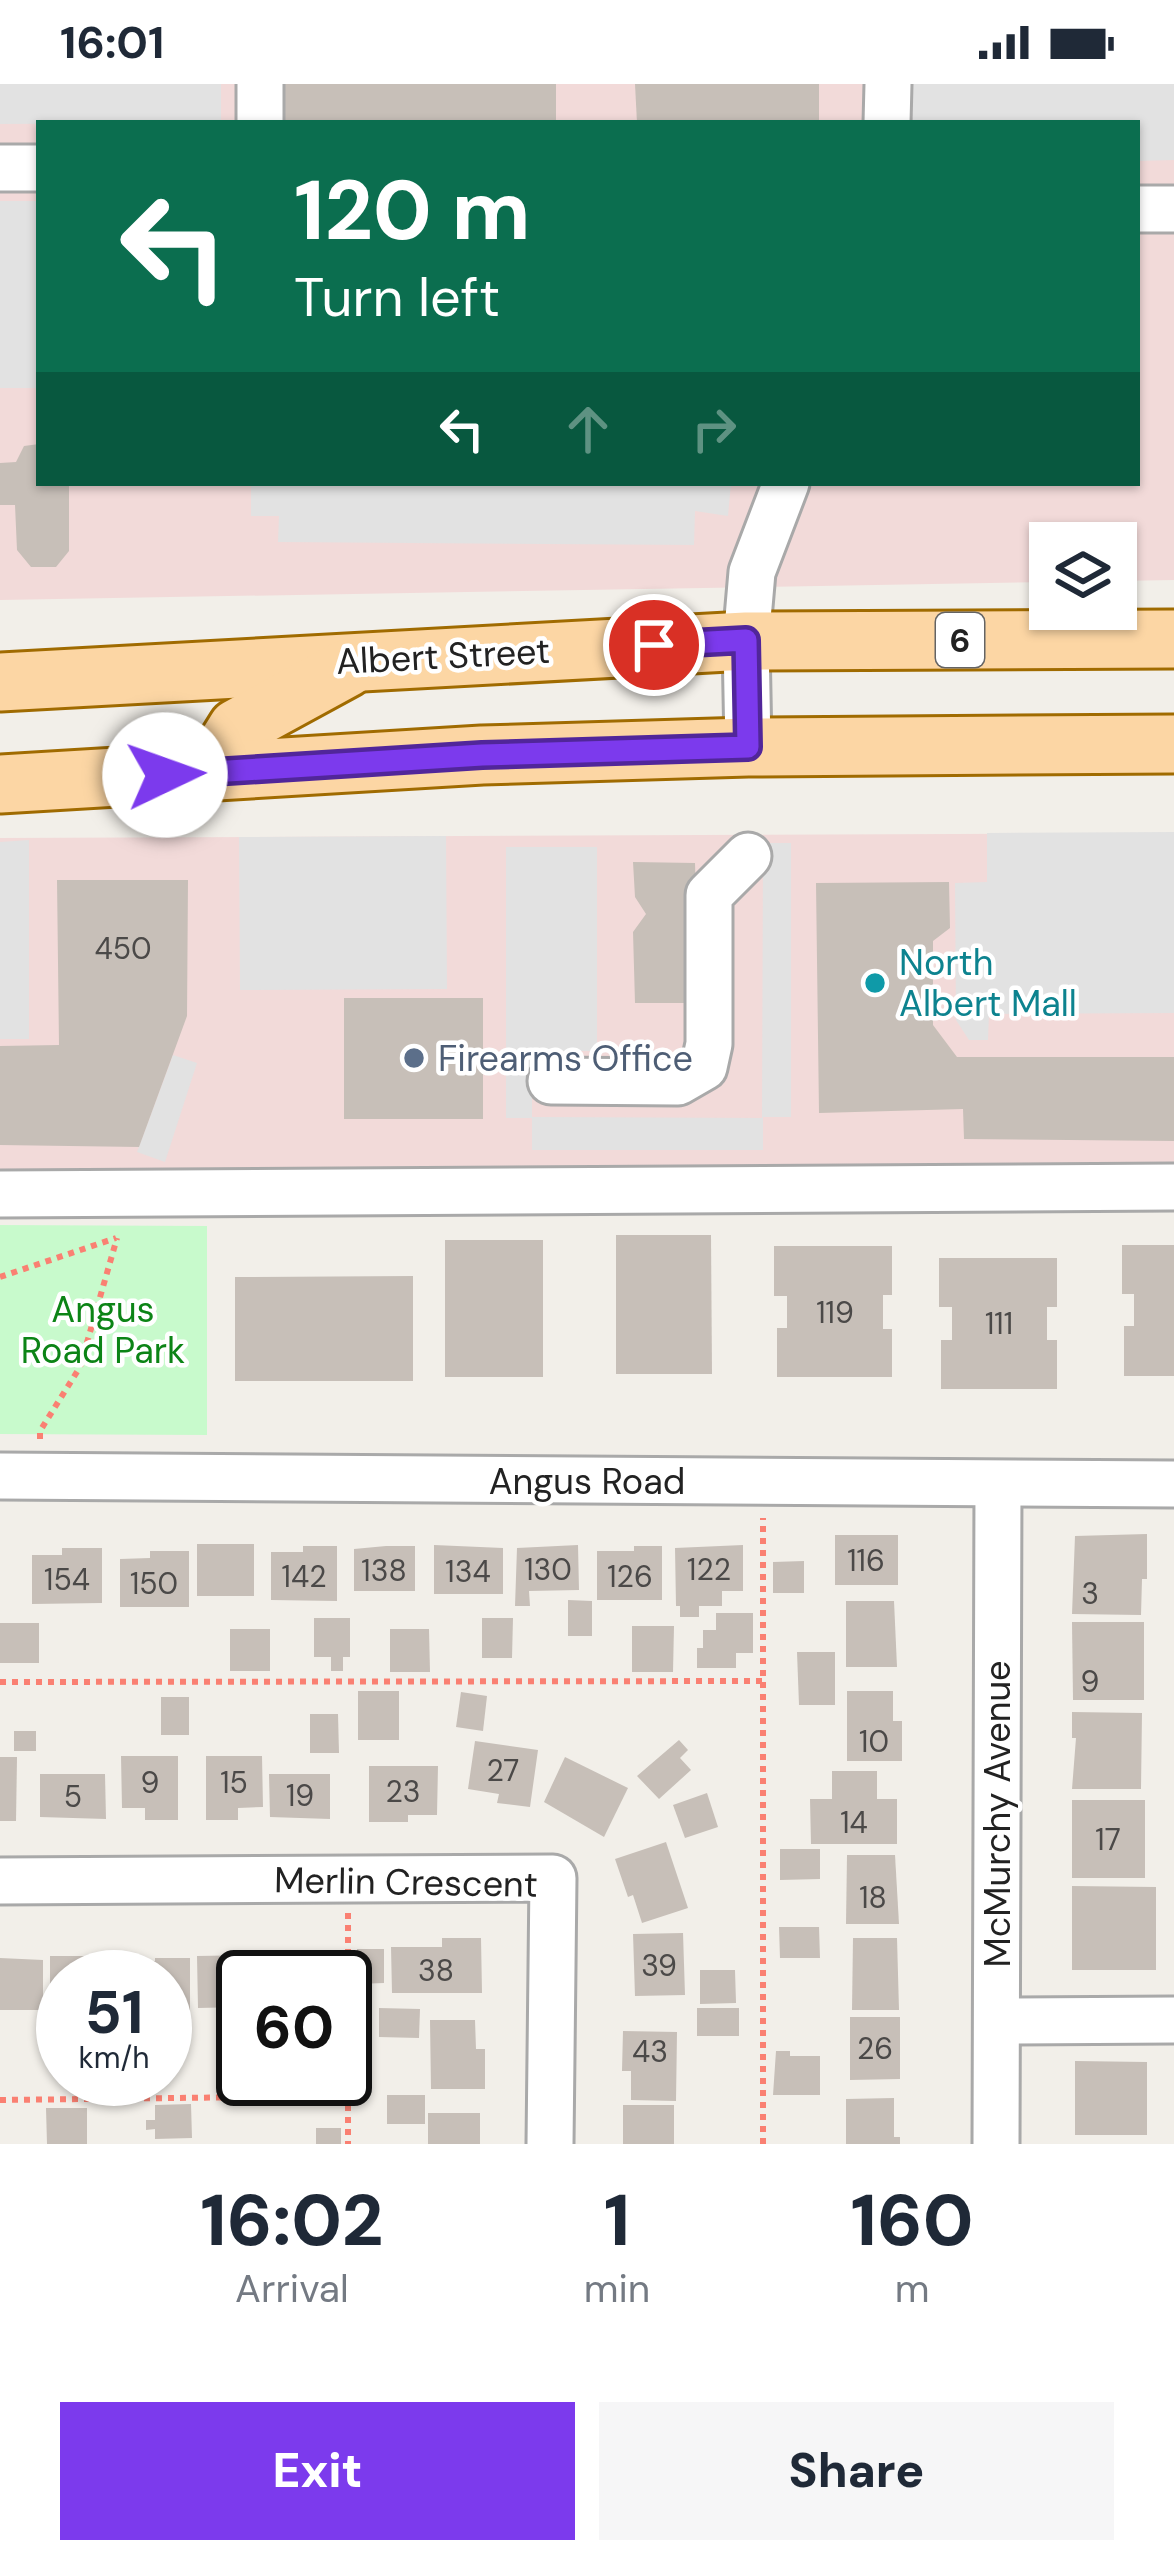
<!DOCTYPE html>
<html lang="en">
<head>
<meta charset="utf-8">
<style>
	body { margin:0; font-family:"DM Sans",sans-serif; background:#f6f6f7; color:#1f2937; height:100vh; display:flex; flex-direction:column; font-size:45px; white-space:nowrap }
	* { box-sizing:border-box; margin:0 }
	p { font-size:39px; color:#747a83 }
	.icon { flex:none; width:66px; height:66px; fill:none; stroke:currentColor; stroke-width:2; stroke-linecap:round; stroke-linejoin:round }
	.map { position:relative; height:2060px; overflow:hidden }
	.side { display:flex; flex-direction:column; background:#fff; flex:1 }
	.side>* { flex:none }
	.banner { position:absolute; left:36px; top:36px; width:1104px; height:366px; border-radius:0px; box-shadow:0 3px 9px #0004; background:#0b6e4f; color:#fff; overflow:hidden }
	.controls { position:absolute; left:1029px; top:438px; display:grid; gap:24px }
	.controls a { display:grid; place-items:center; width:108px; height:108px; border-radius:0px; background:#fff; box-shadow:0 3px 9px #0004; font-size:60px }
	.speed { position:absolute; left:36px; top:1866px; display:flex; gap:24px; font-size:60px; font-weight:700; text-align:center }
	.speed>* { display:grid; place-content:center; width:156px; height:156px; border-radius:50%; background:#fff; box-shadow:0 3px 9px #0004; line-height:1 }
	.speed small { font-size:30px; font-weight:400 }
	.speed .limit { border:6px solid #111; border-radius:18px; background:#fff; color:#111 }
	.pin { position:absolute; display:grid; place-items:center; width:102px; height:102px; color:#fff; margin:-51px; border:6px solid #fff; border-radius:50%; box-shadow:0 3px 12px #0007 }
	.me { position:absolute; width:132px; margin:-66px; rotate:87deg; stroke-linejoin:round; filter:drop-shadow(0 0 9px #0008) }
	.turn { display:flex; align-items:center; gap:42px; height:252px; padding:0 60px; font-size:54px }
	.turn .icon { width:156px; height:156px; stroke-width:2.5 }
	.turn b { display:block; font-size:84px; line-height:102px }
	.lanes { display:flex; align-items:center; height:114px; padding:0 60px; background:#0003; justify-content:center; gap:60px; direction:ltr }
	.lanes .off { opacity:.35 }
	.eta { display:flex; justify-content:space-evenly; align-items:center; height:204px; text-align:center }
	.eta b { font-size:72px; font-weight:800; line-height:84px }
	.cta { display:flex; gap:24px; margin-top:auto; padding:24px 60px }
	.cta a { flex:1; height:138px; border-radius:0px; background:#7c3aed; color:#fff; font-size:48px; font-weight:800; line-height:138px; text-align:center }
	.cta a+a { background:#f6f6f7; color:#1f2937 }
	.status { display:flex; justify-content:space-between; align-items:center; height:84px; padding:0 60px; background:#fff; direction:ltr }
	.status svg { height:33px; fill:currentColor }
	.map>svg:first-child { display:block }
	.commercial { fill:#f2dad9; fill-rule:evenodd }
	.park { fill:#c8facc }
	.parking { fill:#e2e2e2 }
	.building { fill:#c7bfb8 }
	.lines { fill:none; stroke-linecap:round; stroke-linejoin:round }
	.minor-casing { stroke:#a9a9a9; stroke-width:51 }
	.major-casing { stroke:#a06b00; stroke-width:63 }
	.path { stroke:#fa8072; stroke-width:6; stroke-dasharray:6 6; stroke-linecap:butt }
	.minor { stroke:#fff; stroke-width:45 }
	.major { stroke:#fcd6a4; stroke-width:57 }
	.route-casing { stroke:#51269a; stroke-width:30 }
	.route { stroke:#7c3aed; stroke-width:21 }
	.culture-dot { fill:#0f9aa8; stroke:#fff; stroke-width:4.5 }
	.service-dot { fill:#5c6f8a; stroke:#fff; stroke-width:4.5 }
	.labels { text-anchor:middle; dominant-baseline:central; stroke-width:9; stroke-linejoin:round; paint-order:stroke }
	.number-label { font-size:30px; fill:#4b4948 }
	.shield { fill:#fff; stroke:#646464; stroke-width:3 }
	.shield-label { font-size:33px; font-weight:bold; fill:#222 }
	.street-label { font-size:36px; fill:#222; stroke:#fff }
	.culture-label { font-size:36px; fill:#0d838f; stroke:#fff; text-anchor:start }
	.service-label { font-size:36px; fill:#4e5e75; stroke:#fff; text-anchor:start }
	.park-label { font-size:36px; fill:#0c8416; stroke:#fff }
</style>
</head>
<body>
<div class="status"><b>16:01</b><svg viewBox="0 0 49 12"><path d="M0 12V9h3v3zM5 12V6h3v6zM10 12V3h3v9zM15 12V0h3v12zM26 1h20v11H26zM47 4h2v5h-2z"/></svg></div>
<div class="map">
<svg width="1174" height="2060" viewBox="0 0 1174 2060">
	<rect width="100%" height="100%" fill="#f2efe9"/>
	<g class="commercial">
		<path d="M0,0H1174V496L1116,497V459H1050V498L0,516ZM39,39H1137V399H39Z"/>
		<polygon points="1174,749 1174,1087 0,1089 0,754"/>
	</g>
	<polygon class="park" points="0,1141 207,1142 207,1351 0,1350"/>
	<g class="parking">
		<polygon points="0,0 221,0 221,39 0,40"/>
		<polygon points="908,0 1174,0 1174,76 1137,77 1137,39 908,39"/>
		<rect x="0" y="117" width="39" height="187"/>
		<polygon points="251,399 731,399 728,432 695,427 694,461 278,458 279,432 251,432"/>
		<polygon points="1174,748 1174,929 989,930 988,956 969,956 956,936 955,799 987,798 987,749"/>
		<polygon points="446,752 447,905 240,906 239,753"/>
		<polygon points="29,756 29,955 0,955 0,758"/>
		<polygon points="763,759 791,759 791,1033 763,1033 763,1066 532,1066 532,1034 506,1034 506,763 597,763 597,967 532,967 532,1033 762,1034"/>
		<polygon points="173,971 197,979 165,1078 137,1068"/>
	</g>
	<g class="building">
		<rect x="283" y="0" width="273" height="39"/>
		<polygon points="635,0 819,0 819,39 637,39"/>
		<polygon points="39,360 39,399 69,399 69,467 56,483 31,483 17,466 15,421 0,421 0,379 16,378 24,362"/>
		<polygon points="633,778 695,779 699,919 635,919 633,848 646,830 635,813"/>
		<polygon points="57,796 188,796 187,932 139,1063 0,1061 0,962 59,961"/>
		<polygon points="949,798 950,844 933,857 933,941 957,973 1174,973 1174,1057 964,1055 963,1025 819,1029 816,799"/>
		<rect x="344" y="914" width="139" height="121"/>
		<polygon points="616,1151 711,1151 712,1290 616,1290"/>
		<rect x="445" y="1156" width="98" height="137"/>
		<polygon points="1122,1161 1174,1161 1174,1292 1124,1292 1124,1242 1134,1242 1134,1210 1122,1210"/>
		<polygon points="774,1162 892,1162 892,1211 883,1211 883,1245 892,1245 892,1293 777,1293 777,1244 787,1244 787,1212 774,1212"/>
		<polygon points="939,1174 1057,1174 1057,1223 1047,1223 1047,1256 1057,1256 1057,1305 941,1305 941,1256 952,1256 952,1223 939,1223"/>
		<polygon points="413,1192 413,1297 235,1297 235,1193"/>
		<polygon points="1147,1450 1147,1495 1142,1495 1141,1531 1072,1530 1075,1452"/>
		<rect x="835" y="1451" width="63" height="50"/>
		<rect x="197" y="1460" width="57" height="52"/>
		<polygon points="434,1461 503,1464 503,1510 434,1510"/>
		<polygon points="578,1461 579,1506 529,1507 530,1522 515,1522 517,1464"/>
		<polygon points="743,1461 743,1507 722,1507 722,1522 699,1522 699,1533 680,1533 680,1522 676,1522 675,1464"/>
		<polygon points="303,1462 337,1462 337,1517 271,1516 271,1468 303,1468"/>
		<polygon points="386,1462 415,1462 415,1507 354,1507 354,1465"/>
		<polygon points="634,1462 662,1462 662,1516 597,1516 597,1467 634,1467"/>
		<polygon points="62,1464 102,1464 102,1519 32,1520 32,1471 62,1471"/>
		<polygon points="150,1467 189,1467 189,1523 120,1523 120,1475 150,1474"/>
		<polygon points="804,1477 804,1509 773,1509 773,1478"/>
		<polygon points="568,1516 592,1517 592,1552 568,1552"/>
		<polygon points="846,1517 894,1517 897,1583 846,1583"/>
		<polygon points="716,1529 753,1529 753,1569 736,1569 736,1584 697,1584 697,1564 703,1564 703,1546 716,1546"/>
		<polygon points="314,1534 350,1534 350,1573 343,1573 343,1587 331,1587 331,1573 314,1573"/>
		<polygon points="482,1534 513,1534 512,1574 482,1574"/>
		<polygon points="1072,1538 1144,1538 1144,1616 1073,1616"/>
		<rect x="0" y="1539" width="39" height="40"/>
		<polygon points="632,1542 674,1542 673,1588 632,1588"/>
		<rect x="230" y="1545" width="40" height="42"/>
		<polygon points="390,1545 429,1545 430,1588 390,1588"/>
		<polygon points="797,1568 835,1568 835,1621 799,1621"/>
		<rect x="358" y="1607" width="41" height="49"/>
		<polygon points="847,1607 893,1607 893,1637 902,1637 902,1677 847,1677"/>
		<polygon points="461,1608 487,1612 483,1647 456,1643"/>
		<rect x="161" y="1613" width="28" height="38"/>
		<polygon points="1072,1628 1142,1629 1141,1705 1072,1705 1076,1654 1072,1654"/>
		<polygon points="310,1630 338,1630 339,1669 310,1669"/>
		<rect x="14" y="1647" width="22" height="20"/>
		<polygon points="679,1656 688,1666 680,1674 691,1686 659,1715 637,1692"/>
		<polygon points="475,1657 538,1666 530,1723 497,1719 499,1710 468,1705"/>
		<polygon points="121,1672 178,1672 178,1736 145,1736 145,1724 122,1724"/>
		<polygon points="206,1672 262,1672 263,1723 238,1724 238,1736 206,1736"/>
		<polygon points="0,1673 17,1673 16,1737 0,1737"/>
		<polygon points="565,1673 628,1704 604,1753 544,1718"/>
		<polygon points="369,1682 438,1682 437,1731 408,1731 408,1738 369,1738"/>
		<polygon points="832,1687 877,1687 877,1715 897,1715 897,1760 811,1760 810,1715 832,1715"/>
		<polygon points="40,1690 105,1690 106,1735 40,1733"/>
		<polygon points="269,1690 330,1690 330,1735 270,1733"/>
		<polygon points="707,1709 718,1743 685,1754 673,1721"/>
		<rect x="1072" y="1716" width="73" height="78"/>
		<polygon points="666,1758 688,1824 642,1839 633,1811 628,1813 615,1775"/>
		<polygon points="780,1765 820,1765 820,1795 780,1796"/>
		<polygon points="847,1771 895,1771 899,1840 846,1840"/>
		<polygon points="1072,1802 1156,1803 1156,1886 1072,1886"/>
		<polygon points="779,1843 819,1843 820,1874 780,1874"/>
		<polygon points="683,1849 685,1911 635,1912 633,1850"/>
		<polygon points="442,1854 481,1854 482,1909 392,1909 391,1863 442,1863"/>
		<polygon points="853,1854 897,1854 899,1926 852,1926"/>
		<polygon points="357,1865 384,1865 384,1899 358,1900"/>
		<polygon points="254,1871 254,1893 243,1893 243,1923 198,1924 197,1872"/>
		<polygon points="50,1872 106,1872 106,1893 63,1893 63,1923 50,1922"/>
		<polygon points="270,1872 336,1876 336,1893 270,1893"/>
		<polygon points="0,1874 43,1876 43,1926 0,1926"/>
		<polygon points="155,1874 190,1874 190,1926 165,1926 165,1893 129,1893 129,1877 155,1877"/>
		<polygon points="700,1886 735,1886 736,1919 700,1920"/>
		<polygon points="379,1924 420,1925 419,1954 379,1953"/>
		<rect x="697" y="1924" width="42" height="28"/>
		<polygon points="850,1933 900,1933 900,1995 850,1996"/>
		<polygon points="430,1936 475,1936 476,1965 485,1965 485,2005 431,2005"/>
		<polygon points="623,1947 677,1948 676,2017 631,2016 631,1987 622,1987"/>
		<polygon points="776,1967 790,1967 790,1972 820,1972 820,2011 773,2011"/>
		<polygon points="1075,1977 1147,1978 1147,2051 1075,2051"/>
		<rect x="387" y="2011" width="38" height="29"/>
		<polygon points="894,2014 894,2053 900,2053 900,2060 846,2060 846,2015"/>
		<polygon points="191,2020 192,2054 155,2055 155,2045 146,2046 146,2036 155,2036 155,2021"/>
		<rect x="623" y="2021" width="51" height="39"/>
		<polygon points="46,2024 87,2024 87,2060 47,2060"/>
		<rect x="428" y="2029" width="52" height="31"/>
		<rect x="316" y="2044" width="25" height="16"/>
	</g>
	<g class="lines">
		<defs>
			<g id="minor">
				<polyline points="260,0 260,39"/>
				<polyline points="887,39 888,0"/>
				<polyline points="0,84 39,84"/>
				<polyline points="1137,125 1174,125"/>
				<polyline points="748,663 746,557 752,488 786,399"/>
				<polyline points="551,997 678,998 704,983 709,960 709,811 748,772"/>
				<polyline points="0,1110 1174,1103"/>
				<polyline points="0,1392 1174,1400"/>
				<polyline points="0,1797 553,1794 550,2060"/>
				<polyline points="997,1937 1174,1936"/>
				<polyline points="996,2060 998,1401"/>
			</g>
			<g id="major">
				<polyline points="0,598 746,557 1174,555"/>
				<polyline points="209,689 237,644 347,584"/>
				<polyline points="0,700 482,671 748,663 1174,660"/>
			</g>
		</defs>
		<use href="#minor" class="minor-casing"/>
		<use href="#major" class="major-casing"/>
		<g class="path">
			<polyline points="0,1193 116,1154"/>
			<polyline points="40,1355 40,1347 80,1283 117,1154"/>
			<polyline points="0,1598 763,1597"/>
			<polyline points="348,1829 348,2060"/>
			<polyline points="0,2016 348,2012"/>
			<polyline points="763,2060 763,1434"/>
		</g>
		<use href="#minor" class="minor"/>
		<use href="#major" class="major"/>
	</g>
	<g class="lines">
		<defs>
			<polyline id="route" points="165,691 482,671 748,663 746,556 654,561"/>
		</defs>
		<use href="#route" class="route-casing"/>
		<use href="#route" class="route"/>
	</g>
	<circle class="culture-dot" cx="875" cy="899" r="12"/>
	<circle class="service-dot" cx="414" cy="974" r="12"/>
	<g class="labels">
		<g class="number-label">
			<text x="123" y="864">450</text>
			<text x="835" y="1228">119</text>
			<text x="999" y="1239">111</text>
			<text x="866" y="1476">116</text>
			<text x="548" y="1485">130</text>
			<text x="709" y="1485">122</text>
			<text x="384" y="1486">138</text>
			<text x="468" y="1487">134</text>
			<text x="304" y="1492">142</text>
			<text x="630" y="1492">126</text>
			<text x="67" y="1495">154</text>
			<text x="154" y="1499">150</text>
			<text x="1090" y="1509">3</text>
			<text x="1090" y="1597">9</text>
			<text x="874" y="1657">10</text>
			<text x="503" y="1686">27</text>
			<text x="150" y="1698">9</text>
			<text x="234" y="1698">15</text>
			<text x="403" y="1707">23</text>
			<text x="300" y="1711">19</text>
			<text x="73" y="1712">5</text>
			<text x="854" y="1738">14</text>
			<text x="1108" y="1755">17</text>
			<text x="873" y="1813">18</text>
			<text x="659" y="1881">39</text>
			<text x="436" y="1886">38</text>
			<text x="875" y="1964">26</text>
			<text x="650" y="1967">43</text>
		</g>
		<rect class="shield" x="936" y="529" width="48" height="54" rx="9"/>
		<g class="shield-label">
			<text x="960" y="556">6</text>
		</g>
		<g class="street-label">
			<text transform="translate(443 572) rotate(-3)">Albert Street</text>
			<text x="587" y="1397">Angus Road</text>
			<text transform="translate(997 1730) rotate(-90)">McMurchy Avenue</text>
			<text transform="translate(406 1798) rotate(1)">Merlin Crescent</text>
		</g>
		<g class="culture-label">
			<text x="899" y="878">North<tspan x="899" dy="41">Albert Mall</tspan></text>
		</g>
		<g class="service-label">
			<text x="438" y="974">Firearms Office</text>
		</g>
		<g class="park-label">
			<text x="103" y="1225">Angus<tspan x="103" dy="41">Road Park</tspan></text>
		</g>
	</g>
</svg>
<div class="controls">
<a><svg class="icon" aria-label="layers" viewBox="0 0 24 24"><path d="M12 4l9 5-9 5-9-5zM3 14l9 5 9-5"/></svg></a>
</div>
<div class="speed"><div>51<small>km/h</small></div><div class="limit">60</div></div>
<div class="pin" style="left:654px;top:561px;background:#d93025"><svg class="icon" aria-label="arrive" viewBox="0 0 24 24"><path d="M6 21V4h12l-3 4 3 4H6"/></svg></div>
<svg class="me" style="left:165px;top:691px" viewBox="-20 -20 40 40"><circle r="19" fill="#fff"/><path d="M0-13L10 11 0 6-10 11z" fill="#7c3aed"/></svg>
<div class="banner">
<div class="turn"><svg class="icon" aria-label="left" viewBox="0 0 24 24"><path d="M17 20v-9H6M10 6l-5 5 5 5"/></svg><div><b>120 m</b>Turn left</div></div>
<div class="lanes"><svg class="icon" aria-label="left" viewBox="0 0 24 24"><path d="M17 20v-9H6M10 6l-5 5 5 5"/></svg><svg class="icon off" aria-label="ahead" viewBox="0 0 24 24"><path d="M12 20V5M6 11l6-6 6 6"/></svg><svg class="icon off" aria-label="right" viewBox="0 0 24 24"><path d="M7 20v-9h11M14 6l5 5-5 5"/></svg></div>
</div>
</div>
<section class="side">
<div class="eta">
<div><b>16:02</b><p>Arrival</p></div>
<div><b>1</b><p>min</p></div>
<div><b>160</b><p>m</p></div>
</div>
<div class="cta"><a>Exit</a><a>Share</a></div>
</section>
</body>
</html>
